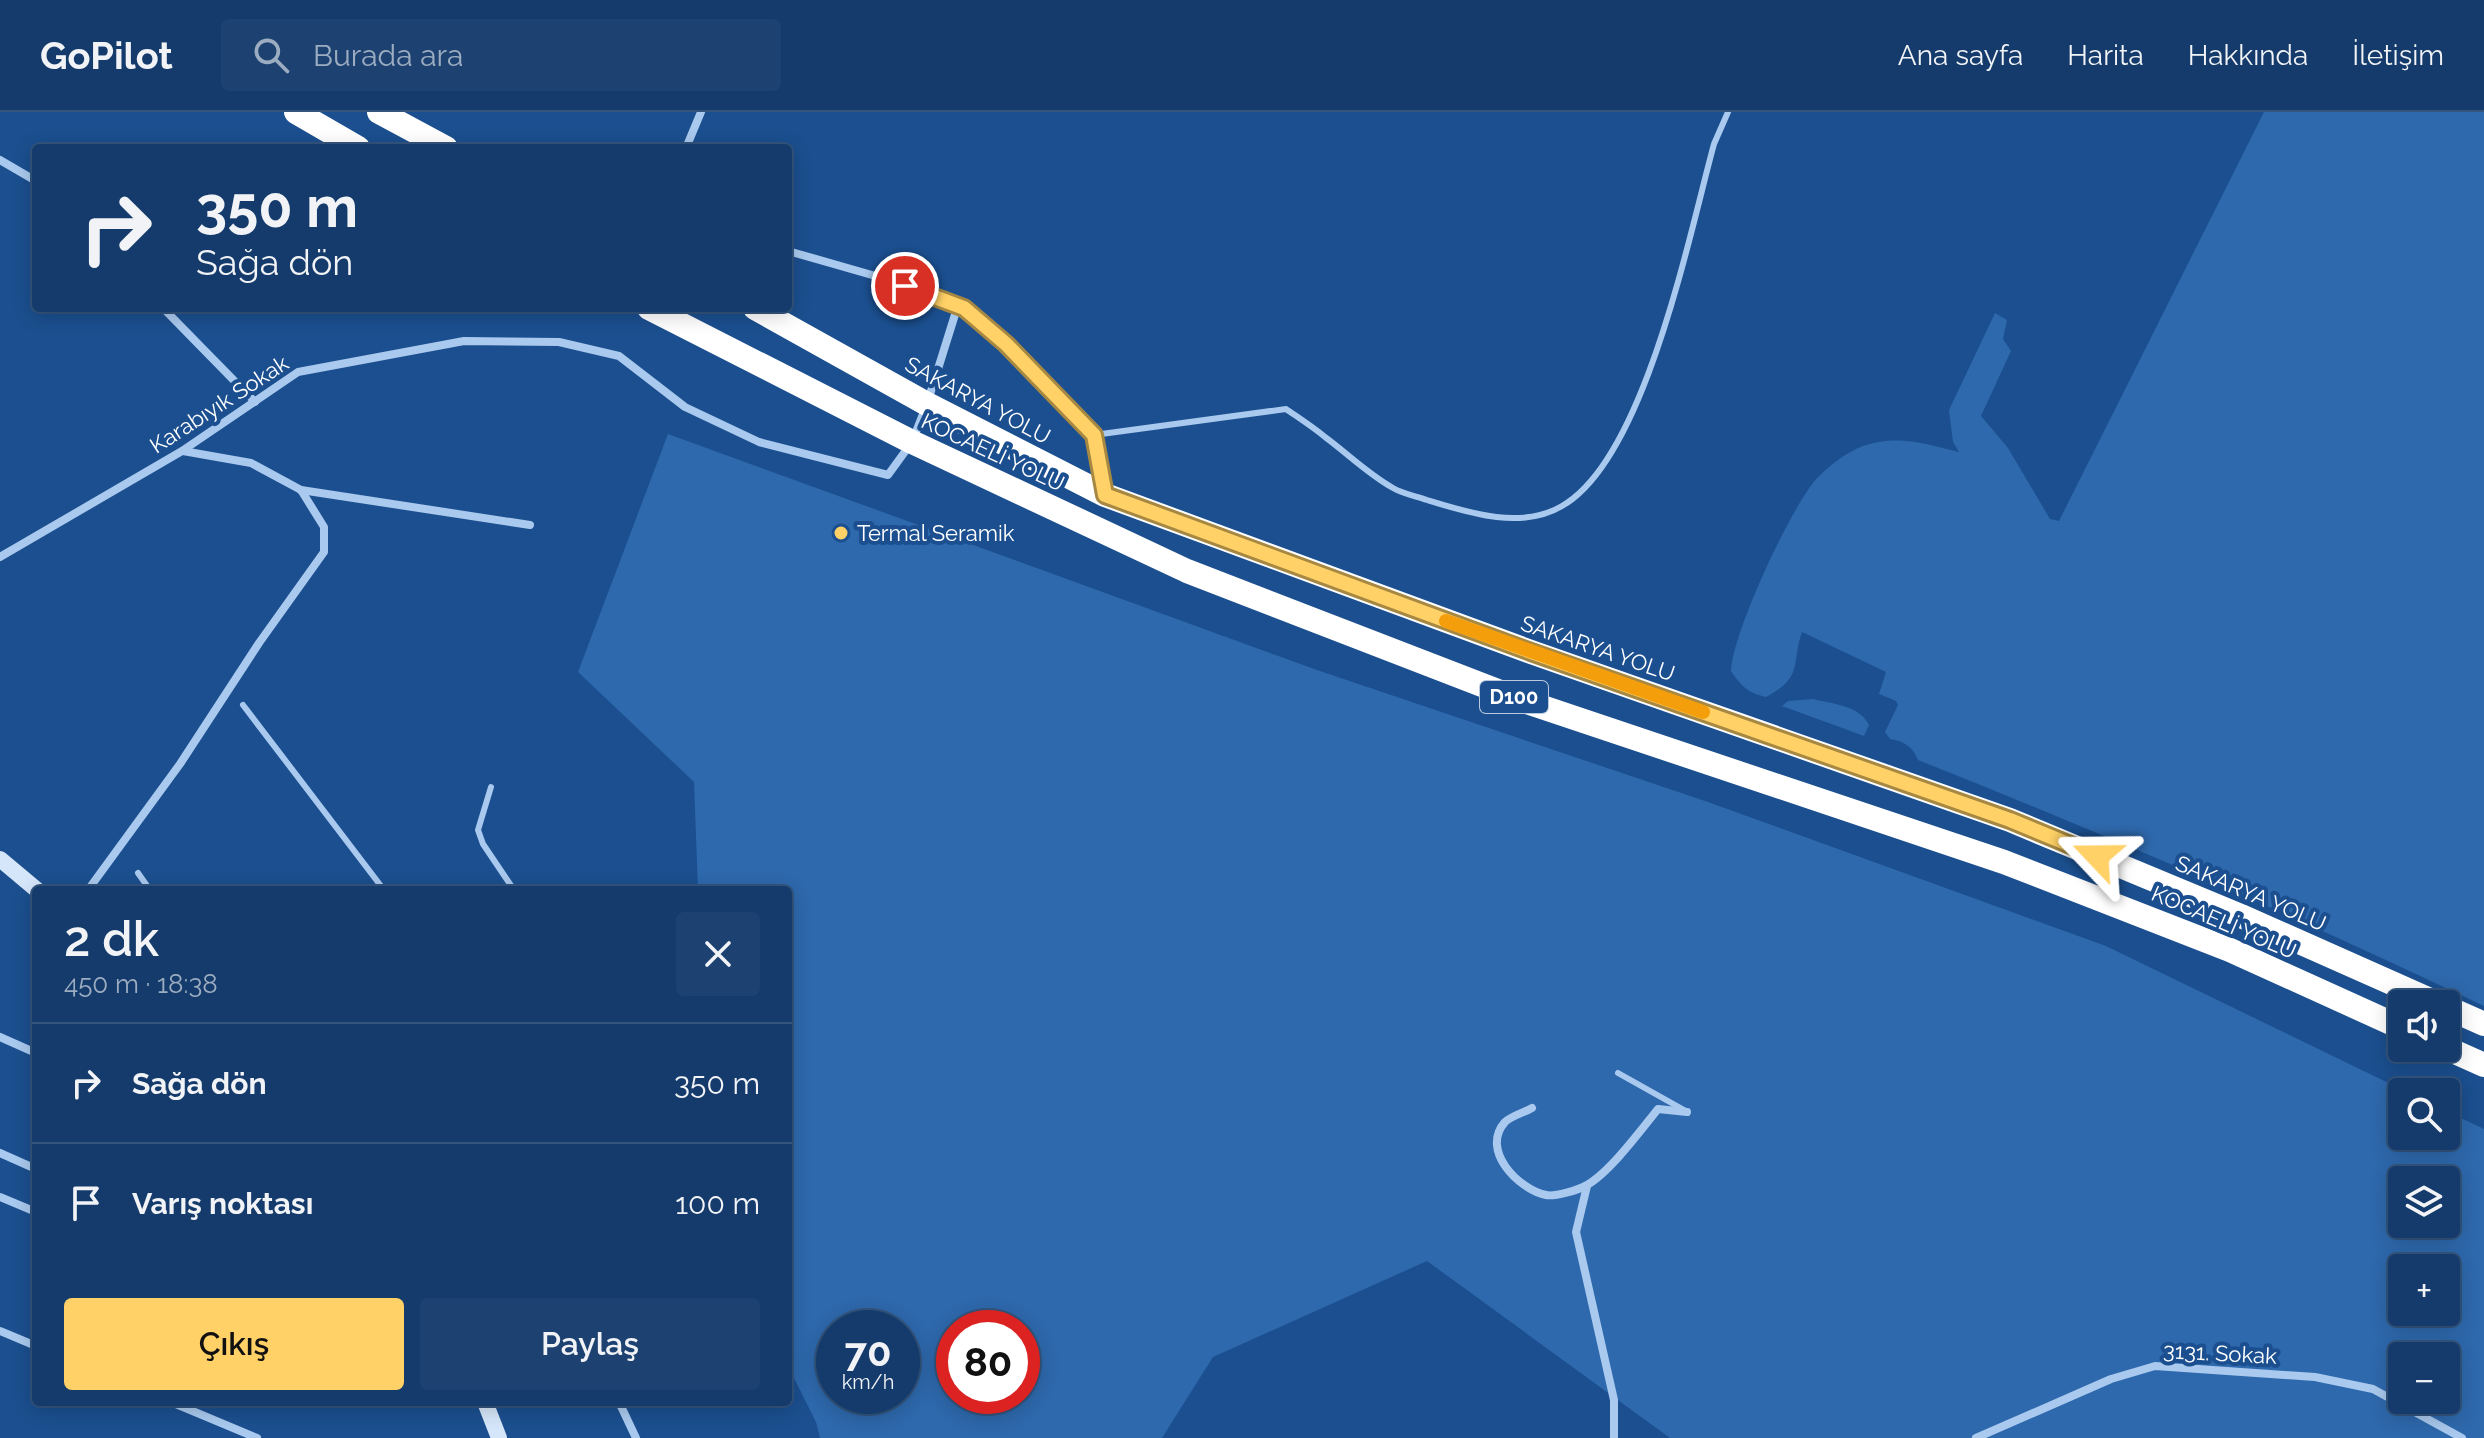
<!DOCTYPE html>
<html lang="tr">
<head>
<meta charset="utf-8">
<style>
	body { margin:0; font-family:Raleway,sans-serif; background:#1d4271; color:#f1f3f6; height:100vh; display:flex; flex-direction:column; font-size:30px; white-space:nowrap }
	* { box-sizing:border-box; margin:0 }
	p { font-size:26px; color:#9dadc1 }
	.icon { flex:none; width:44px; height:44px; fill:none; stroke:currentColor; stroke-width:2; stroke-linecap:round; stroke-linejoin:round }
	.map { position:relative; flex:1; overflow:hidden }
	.side { position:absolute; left:32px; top:774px; width:760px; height:520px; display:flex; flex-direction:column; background:#143b6b; border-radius:8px; box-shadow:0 4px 20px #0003,0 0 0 2px #33557e }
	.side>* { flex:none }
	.top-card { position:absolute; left:32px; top:32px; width:760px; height:168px; border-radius:8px; box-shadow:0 4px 20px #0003,0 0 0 2px #33557e; background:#143b6b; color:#f1f3f6; overflow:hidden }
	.buttons { position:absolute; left:2388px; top:878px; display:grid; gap:16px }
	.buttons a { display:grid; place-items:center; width:72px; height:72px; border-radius:8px; background:#143b6b; box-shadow:0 4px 20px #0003,0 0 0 2px #33557e; font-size:40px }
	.speed { position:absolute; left:816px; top:1198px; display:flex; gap:16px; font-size:40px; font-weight:700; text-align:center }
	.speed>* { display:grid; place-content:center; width:104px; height:104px; border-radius:50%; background:#143b6b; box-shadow:0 4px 20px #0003,0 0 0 2px #33557e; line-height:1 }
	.speed small { font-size:20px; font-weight:400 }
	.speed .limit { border:12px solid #d22; background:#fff; color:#111 }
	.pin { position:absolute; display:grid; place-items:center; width:68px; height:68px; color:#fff; margin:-34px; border:4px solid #fff; border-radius:50%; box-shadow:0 2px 8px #0007 }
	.me { position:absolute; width:88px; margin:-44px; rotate:293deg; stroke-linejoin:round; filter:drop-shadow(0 0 6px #0008) }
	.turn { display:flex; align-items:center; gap:28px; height:168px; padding:0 32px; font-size:36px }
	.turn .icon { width:104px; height:104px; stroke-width:2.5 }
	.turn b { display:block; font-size:56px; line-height:68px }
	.round { display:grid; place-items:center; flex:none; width:84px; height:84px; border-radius:8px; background:#1d4271 }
	.summary { display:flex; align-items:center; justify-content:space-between; height:136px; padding:0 32px }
	h1 { font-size:48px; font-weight:600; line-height:60px }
	.button { display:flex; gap:16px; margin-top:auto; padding:16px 32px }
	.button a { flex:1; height:92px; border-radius:8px; background:#ffd166; color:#111; font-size:32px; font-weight:600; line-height:92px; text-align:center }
	.button a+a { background:#1d4271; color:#f1f3f6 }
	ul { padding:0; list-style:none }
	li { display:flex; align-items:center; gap:24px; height:120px; padding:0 32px; border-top:2px solid #33557e }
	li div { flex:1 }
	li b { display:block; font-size:30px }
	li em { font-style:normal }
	header { display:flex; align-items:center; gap:48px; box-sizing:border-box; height:112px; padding:0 40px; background:#143b6b; border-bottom:2px solid #33557e }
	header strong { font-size:38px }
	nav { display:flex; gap:44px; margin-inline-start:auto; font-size:28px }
	.search { width:560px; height:72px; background:#1d4271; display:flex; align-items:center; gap:20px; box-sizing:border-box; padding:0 28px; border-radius:8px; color:#9dadc1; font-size:30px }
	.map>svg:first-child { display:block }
	.green { fill:#2e69ad; fill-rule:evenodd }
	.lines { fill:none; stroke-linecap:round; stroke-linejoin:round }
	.lane { stroke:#a9c9ee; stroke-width:6 }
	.street { stroke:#a9c9ee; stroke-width:8 }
	.secondary { stroke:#d6e6fa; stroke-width:16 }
	.highway { stroke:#fff; stroke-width:24 }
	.route-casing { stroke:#a68842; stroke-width:20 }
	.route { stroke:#ffd166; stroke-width:14 }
	.slow { stroke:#f59e0b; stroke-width:14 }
	.poi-dot { fill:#ffd166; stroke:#1b4f8f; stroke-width:3 }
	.labels { text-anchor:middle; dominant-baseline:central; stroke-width:8; stroke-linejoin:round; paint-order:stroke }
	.shield { fill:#1b4f8f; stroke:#bbcadd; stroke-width:2 }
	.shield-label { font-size:20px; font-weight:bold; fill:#fff }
	.street-label { font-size:22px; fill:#fff; stroke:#1b4f8f }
	.poi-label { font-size:22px; fill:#fff; stroke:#1b4f8f; text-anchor:start }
</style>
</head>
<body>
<header>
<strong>GoPilot</strong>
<div class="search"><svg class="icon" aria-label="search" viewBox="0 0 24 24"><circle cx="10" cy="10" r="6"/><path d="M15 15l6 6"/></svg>Burada ara</div>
<nav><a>Ana sayfa</a><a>Harita</a><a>Hakkında</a><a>İletişim</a></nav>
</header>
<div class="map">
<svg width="2484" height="1326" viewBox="0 0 2484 1326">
	<rect width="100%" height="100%" fill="#1b4f8f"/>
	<g class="green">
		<path d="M2264,0H2484V894C2298,805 2109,724 1918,648C1913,635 1904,629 1890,627L1885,620L1898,593L1896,589L1879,582L1886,560L1802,520C1791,552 1804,565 1766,585C1748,581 1741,574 1731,559C1732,522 1792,392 1818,365C1830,353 1847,340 1863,334C1898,322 1926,332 1959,340L1953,330L1949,298L1995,201L2007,208L2003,227L2011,239L1981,304L2008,336L2050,407L2059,409Z"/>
		<path d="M668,322L1317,558L1708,690L2106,834L2407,980H2402V1024H2446V999L2484,1017V1326H1670L1427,1149L1213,1245L1162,1326H820L816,1310L788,1254V778H698L694,670L578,560ZM2402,1068H2446V1112H2402ZM2402,1156H2446V1200H2402ZM834,1216H902V1284H834ZM954,1216H1022V1284H954ZM2402,1244H2446V1288H2402Z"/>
		<path d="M1813,587C1833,592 1859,593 1869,613L1864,624L1782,594L1788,589Z"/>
	</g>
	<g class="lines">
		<g class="lane">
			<path d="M1094,323L1286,297C1299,306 1313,315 1325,325C1348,342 1368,362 1393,376C1403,382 1416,384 1427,388C1469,401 1522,418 1562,394C1645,347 1689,123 1714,32L1728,0"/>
			<polyline points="243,593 384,778"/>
			<polyline points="491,675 478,718 483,732 514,778"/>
			<polyline points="138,761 150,778"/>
			<polyline points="1618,961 1684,998"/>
		</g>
		<g class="street">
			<polyline points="686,36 701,0"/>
			<polyline points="0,48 36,69"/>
			<polyline points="788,139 879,165 964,196 1006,232 1094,323 1104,378"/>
			<polyline points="163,196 255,290"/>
			<polyline points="301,378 530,413"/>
			<polyline points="0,445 182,339 298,260 464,229 559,230 619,244 685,295 759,330 888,363 912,330 927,292 958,193"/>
			<polyline points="88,778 180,652 259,531 324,440 324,415 301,378 251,351 183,339"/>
			<polyline points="0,925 36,941"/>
			<path d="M1532,996C1525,1000 1511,1004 1505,1010C1480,1038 1518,1077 1546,1083C1554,1085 1579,1078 1587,1073C1610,1060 1641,1018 1658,997L1687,1000"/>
			<polyline points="0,1041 36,1057"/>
			<polyline points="1587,1074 1576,1120 1614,1288 1614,1326"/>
			<polyline points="0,1085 36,1100"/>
			<polyline points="0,1219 36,1234"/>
			<polyline points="171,1290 257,1326"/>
			<polyline points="619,1290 636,1326"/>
			<polyline points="1976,1326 2111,1267 2155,1254 2315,1265 2373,1277 2462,1326"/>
		</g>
		<g class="secondary">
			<polyline points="0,747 37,778"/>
			<polyline points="485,1290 499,1326"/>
		</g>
		<g class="highway">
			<polyline points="296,0 358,36"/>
			<polyline points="379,0 446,36"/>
			<polyline points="649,196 912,330 1187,459 1521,588 2004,750 2230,838 2402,916"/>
			<polyline points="755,196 927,292 1105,383 1531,540 2010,708 2241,804 2439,892"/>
			<polyline points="2446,895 2484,912"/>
			<polyline points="2446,936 2484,953"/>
		</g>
	</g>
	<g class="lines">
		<defs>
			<polyline id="route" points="905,174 964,196 1006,232 1094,323 1105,383 1531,540 2010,708 2097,744"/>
		</defs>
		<use href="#route" class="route-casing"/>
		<use href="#route" class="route"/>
		<polyline class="slow" points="1446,509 1703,600"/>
	</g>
	<circle class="poi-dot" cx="841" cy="421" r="8"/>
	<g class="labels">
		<rect class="shield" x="1480" y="569" width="68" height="32" rx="6"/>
		<g class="shield-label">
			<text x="1514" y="585">D100</text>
		</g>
		<g class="street-label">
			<text transform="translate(978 288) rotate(28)">SAKARYA YOLU</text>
			<text transform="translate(219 292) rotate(-33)">Karabıyık Sokak</text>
			<text transform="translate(993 340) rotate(25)">KOCAELİ YOLU</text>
			<text transform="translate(1598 536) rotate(19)">SAKARYA YOLU</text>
			<text transform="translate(2251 781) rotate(23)">SAKARYA YOLU</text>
			<text transform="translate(2224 810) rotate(23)">KOCAELİ YOLU</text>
			<text transform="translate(2220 1241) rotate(3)">3131. Sokak</text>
		</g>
		<g class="poi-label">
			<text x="857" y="421">Termal Seramik</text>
		</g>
	</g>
</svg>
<div class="buttons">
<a><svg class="icon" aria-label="sound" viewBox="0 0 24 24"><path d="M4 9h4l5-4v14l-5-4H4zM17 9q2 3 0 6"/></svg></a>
<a><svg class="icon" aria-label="search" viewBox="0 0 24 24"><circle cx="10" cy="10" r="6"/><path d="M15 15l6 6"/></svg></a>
<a><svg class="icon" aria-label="layers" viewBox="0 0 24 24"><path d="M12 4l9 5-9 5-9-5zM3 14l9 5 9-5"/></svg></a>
<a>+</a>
<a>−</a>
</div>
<div class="speed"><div>70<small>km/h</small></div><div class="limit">80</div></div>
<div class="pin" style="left:905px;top:174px;background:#d93025"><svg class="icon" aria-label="arrive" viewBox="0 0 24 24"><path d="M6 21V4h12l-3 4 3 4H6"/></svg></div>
<svg class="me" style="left:2097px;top:744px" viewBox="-20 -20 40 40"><path d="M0-17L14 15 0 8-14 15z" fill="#ffd166" stroke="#fff" stroke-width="4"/></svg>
<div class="top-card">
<div class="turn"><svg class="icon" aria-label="right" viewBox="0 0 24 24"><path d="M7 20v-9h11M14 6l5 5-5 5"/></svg><div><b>350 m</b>Sağa dön</div></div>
</div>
<section class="side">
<div class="summary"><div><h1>2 dk</h1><p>450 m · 18:38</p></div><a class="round"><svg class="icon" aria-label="close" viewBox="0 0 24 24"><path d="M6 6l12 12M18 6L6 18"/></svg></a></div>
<ul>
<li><svg class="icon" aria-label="right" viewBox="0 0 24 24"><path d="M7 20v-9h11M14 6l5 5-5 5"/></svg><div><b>Sağa dön</b></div><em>350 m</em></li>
<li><svg class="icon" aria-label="arrive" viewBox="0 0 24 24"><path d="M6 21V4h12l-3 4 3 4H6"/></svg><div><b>Varış noktası</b></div><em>100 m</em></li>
</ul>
<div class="button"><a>Çıkış</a><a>Paylaş</a></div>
</section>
</div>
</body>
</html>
